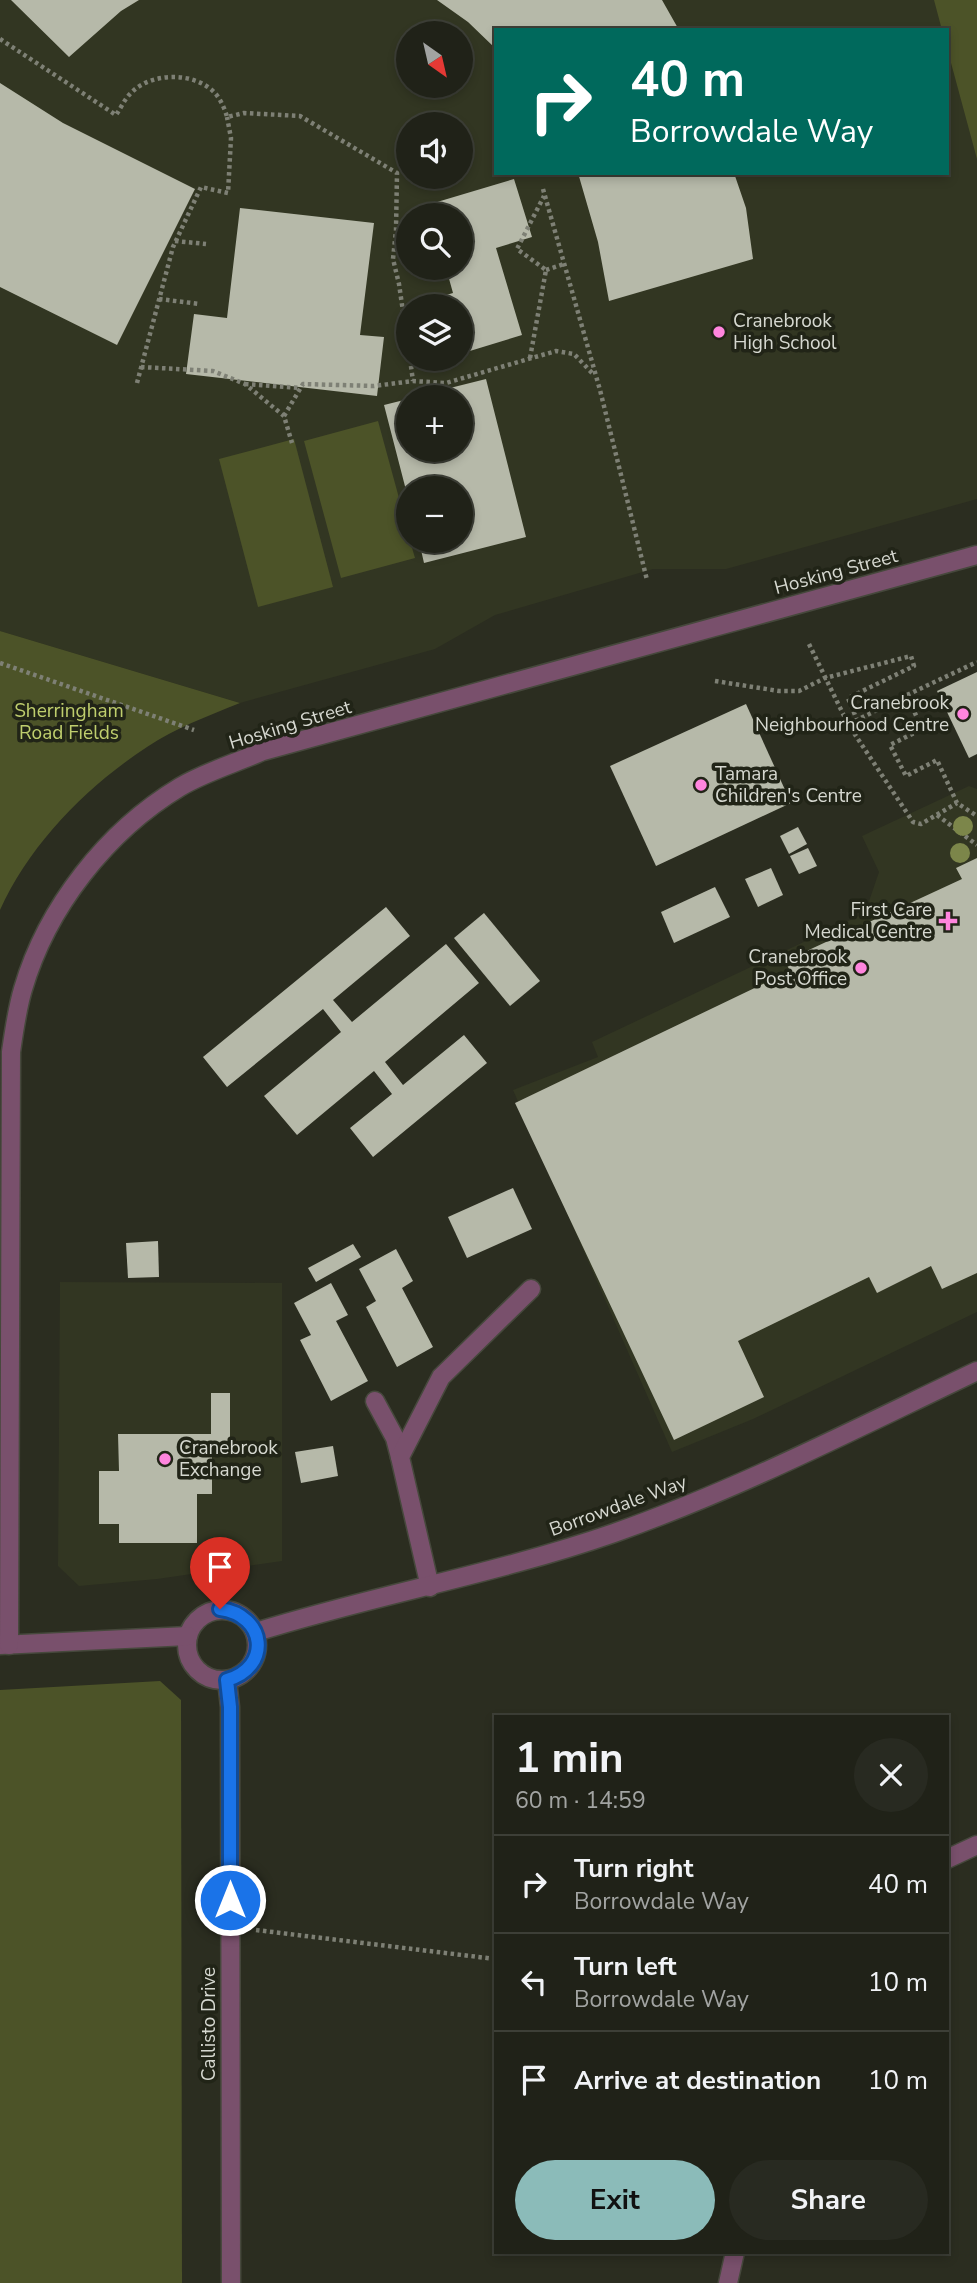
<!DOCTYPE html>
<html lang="en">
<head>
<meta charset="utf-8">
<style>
	body { margin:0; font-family:"Nunito Sans",sans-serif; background:#282a21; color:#f1f3f6; height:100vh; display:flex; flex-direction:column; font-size:26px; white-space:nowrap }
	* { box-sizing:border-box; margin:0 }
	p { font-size:23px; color:#a2a4a2 }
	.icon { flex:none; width:38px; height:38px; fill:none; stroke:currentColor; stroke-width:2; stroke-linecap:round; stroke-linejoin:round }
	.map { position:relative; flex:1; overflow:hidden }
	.details { position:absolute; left:494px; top:1715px; width:455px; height:539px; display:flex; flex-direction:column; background:#202218; border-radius:0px; box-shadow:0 4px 10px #0003,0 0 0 2px #3d3f37 }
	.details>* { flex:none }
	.guide { position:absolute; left:494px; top:28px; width:455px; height:147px; border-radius:0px; box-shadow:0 4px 10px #0003,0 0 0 2px #3d3f37; background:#00695c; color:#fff; overflow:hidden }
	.needle { width:46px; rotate:146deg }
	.fabs { position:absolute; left:396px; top:21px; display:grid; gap:14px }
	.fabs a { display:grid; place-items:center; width:77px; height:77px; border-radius:50%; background:#202218; box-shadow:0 4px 10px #0003,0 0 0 2px #3d3f37; font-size:35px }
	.pin { position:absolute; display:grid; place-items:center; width:60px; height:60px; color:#fff; margin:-72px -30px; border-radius:50% 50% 50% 0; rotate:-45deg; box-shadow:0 0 7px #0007 }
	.pin .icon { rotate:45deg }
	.me { position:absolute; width:77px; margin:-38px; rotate:0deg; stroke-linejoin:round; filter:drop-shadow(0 0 5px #0008) }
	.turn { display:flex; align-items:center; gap:24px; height:147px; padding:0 21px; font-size:32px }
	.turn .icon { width:91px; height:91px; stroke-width:2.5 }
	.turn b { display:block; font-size:49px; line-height:60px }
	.round { display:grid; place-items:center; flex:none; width:74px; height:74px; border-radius:37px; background:#282a21 }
	.headline { display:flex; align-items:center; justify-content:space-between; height:119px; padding:0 21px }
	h1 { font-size:42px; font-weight:700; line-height:52px }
	.button { display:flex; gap:14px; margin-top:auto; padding:14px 21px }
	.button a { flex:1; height:80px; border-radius:42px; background:#8bbbb9; color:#111; font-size:28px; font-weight:700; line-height:80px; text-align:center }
	.button a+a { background:#282a21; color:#f1f3f6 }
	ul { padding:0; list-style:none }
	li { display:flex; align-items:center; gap:21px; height:98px; padding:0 21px; border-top:2px solid #3d3f37 }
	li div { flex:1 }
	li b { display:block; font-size:26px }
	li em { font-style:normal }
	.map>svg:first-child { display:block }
	.built { fill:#323622; fill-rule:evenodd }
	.green { fill:#4c5328 }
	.building { fill:#b6b9a9 }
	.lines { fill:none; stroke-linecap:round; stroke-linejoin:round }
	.minor-casing { stroke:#46483c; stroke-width:21 }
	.path { stroke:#7e8075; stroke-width:4.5; stroke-dasharray:3.5 3.5; stroke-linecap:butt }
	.minor { stroke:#79506c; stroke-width:18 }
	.tree { fill:#7c864a }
	.route-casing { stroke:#114b97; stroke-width:18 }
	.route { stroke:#1a73e8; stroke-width:12 }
	.poi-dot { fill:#ff85de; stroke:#212417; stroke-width:2.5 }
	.labels { text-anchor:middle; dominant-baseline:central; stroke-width:7; stroke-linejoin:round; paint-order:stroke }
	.poi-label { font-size:19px; fill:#d6d8d0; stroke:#212417; text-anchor:start }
	.street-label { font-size:19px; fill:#d6d8d0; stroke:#212417 }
	.park-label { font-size:19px; fill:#bfce6d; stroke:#212417 }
</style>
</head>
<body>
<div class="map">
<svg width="977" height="2283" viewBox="0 0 977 2283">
	<rect width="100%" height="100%" fill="#2b2d20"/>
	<g class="built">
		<path d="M0,0H977V499L726,569H653L495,615L435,649L240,703L0,631ZM495,30H947V173H495ZM408,33H460V86H408ZM408,124H460V177H408ZM408,215H460V268H408ZM408,306H460V359H408ZM408,397H460V450H408ZM408,488H460V541H408Z"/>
		<polygon points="969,786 977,789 977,1312 753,1419 672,1452 513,1090 598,1057 592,1042 865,913 879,872 862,836"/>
		<polygon points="60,1282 282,1283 282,1561 157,1579 79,1586 58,1566"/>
	</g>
	<g class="green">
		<polygon points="934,0 977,0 977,159 947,48 947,30 942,30"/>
		<polygon points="378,421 408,531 408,541 410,541 415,558 341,578 304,441"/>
		<polygon points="294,439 333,587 258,607 219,459"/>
		<path d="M0,631L240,703C208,716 175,728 147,747C86,787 30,844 0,910Z"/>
		<polygon points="160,1681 181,1700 182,2283 0,2283 0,1690"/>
	</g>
	<g class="building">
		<polygon points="11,0 139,0 121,11 69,57"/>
		<polygon points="437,0 662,0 679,30 495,30 495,48 468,22"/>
		<polygon points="0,83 63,123 195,189 117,345 0,287"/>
		<polygon points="578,173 734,173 746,208 753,259 609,301 598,242"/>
		<polygon points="514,179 532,237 496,248 522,335 460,354 460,306 423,306 422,302 453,293 446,268 460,268 460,215 430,215 427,205"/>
		<polygon points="240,208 374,223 360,335 384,337 377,396 186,374 194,314 227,318"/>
		<polygon points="486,379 526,537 424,563 419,541 460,541 460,488 408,488 407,494 384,405 408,399 408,450 460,450 460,397 418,396"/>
		<polygon points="977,672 977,754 969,758 937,691"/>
		<polygon points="746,704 791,803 656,866 610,766"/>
		<polygon points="798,827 807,844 789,854 780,836"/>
		<polygon points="808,848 817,866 799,874 790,856"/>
		<polygon points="977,858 977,1273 942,1289 931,1266 877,1293 869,1277 738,1341 764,1397 674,1440 515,1103 790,971 785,961 962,879 956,868"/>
		<polygon points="771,868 783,895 758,907 745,879"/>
		<polygon points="715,887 730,917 674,943 661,912"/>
		<polygon points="386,907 410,936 333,1000 352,1022 446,944 479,983 385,1062 403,1085 464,1035 487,1063 373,1157 350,1128 392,1094 374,1071 297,1135 264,1096 341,1032 323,1009 227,1087 203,1057"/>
		<polygon points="484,913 540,981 510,1006 454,938"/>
		<polygon points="513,1188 532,1229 467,1258 448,1217"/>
		<polygon points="158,1241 159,1277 128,1278 126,1243"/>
		<polygon points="353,1244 361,1257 316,1282 308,1268"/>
		<polygon points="396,1249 413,1281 402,1288 433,1347 397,1367 366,1307 376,1301 359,1269"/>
		<polygon points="331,1283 348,1315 336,1321 368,1381 331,1401 300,1340 311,1335 294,1303"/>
		<polygon points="211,1393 230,1393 230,1446 212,1446 212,1494 197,1494 197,1543 119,1543 119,1524 99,1524 99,1471 119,1471 118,1434 211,1434"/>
		<polygon points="333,1446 338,1476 301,1483 295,1452"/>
	</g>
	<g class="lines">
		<defs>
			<g id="minor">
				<polyline points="375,1401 395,1438 400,1457"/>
				<polyline points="430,1587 400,1457 441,1377 531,1289"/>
				<circle cx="222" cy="1645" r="35"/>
				<path d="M256,1632C374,1595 496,1574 614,1533C739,1489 857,1428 977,1371"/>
				<polyline points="0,1645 188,1636"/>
				<path d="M9,1645L11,1052C14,1031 17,1009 23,989C47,907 107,831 180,787C205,772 236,763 263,751L977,555"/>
				<polyline points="227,1680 230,1707 231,2283"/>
				<polyline points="947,1859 977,1845"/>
				<polyline points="728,2283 735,2252"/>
			</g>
		</defs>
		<use href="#minor" class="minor-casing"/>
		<g class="path">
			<path d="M0,39L116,115C121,108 125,98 132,92C152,72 194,72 214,92C220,98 225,109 227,117L244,113L300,116L397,173L396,230L393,259L399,284L408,346"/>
			<polyline points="543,189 600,390 647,580"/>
			<polyline points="175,241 206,244"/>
			<polyline points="546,270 564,264"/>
			<polyline points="159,299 200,304"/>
			<polyline points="530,358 546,270 517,249 544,196"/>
			<polyline points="410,359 413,381"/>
			<polyline points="141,367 213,371 245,384 284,416 292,443"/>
			<polyline points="137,383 173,247 201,187 228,193 231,138 227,117"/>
			<polyline points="245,384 300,388"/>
			<polyline points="284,416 303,384 374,386 413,381 446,383 556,351 574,354 594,375"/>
			<polyline points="809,644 848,724"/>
			<polyline points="0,663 194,730"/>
			<polyline points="715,681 779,691 799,691 825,678 911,656 914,666 848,698 857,720 907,695 922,729 890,745 906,776 937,760 957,803 977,816"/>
			<polyline points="907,695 977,662"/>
			<polyline points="857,720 848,724 913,822 921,824 957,803"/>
			<polyline points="937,815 977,845"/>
			<polyline points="256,1930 495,1959"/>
		</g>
		<use href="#minor" class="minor"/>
	</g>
	<g class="tree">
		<circle cx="963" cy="826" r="10"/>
		<circle cx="960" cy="853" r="10"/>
	</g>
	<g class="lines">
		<defs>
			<path id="route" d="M220,1609C266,1615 272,1667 227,1680L230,1707V1900"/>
		</defs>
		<use href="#route" class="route-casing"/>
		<use href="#route" class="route"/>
	</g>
	<g class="poi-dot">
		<circle cx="719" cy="332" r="7"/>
		<circle cx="963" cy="714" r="7"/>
		<circle cx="701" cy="785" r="7"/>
		<path d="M944.5 910.5h7v7h7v7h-7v7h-7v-7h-7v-7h7z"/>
		<circle cx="861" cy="968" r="7"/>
		<circle cx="165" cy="1459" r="7"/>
	</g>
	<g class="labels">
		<g class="poi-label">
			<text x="733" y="321">Cranebrook<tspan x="733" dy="22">High School</tspan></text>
			<text x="949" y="703" text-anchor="end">Cranebrook<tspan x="949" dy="22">Neighbourhood Centre</tspan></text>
			<text x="715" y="774">Tamara<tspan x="715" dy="22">Children's Centre</tspan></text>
			<text x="932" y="910" text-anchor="end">First Care<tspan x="932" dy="22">Medical Centre</tspan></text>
			<text x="847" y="957" text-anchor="end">Cranebrook<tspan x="847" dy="22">Post Office</tspan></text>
			<text x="179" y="1448">Cranebrook<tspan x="179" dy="22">Exchange</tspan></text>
		</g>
		<g class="street-label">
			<text transform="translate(836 572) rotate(-15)">Hosking Street</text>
			<text transform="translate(290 725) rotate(-17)">Hosking Street</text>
			<text transform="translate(618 1506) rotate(-20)">Borrowdale Way</text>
			<text transform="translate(209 2024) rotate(-90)">Callisto Drive</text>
		</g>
		<g class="park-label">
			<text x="69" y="711">Sherringham<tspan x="69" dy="22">Road Fields</tspan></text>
		</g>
	</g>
</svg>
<div class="fabs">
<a><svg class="needle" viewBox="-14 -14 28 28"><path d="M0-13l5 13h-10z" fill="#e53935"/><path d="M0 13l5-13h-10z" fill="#a2a4a2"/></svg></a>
<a><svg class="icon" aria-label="sound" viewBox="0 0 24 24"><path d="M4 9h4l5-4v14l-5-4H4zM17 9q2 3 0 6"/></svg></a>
<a><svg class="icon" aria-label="search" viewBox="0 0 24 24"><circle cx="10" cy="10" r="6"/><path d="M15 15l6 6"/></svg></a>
<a><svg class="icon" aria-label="layers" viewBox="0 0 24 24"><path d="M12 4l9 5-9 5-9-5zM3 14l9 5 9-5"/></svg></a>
<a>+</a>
<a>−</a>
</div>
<div class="pin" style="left:220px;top:1609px;background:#d93025"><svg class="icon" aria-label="arrive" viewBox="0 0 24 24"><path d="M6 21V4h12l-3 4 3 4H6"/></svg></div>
<svg class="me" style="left:230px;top:1900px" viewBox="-20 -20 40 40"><circle r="17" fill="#1a73e8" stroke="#fff" stroke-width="3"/><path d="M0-11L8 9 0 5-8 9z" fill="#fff"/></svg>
<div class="guide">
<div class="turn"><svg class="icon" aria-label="right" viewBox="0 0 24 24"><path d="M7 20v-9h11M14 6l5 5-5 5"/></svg><div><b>40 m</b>Borrowdale Way</div></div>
</div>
<section class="details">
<div class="headline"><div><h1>1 min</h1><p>60 m · 14:59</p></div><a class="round"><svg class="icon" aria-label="close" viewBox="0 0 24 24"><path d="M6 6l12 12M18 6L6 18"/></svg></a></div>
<ul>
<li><svg class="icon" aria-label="right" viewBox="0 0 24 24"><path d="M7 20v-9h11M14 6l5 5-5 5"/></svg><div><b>Turn right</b><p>Borrowdale Way</p></div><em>40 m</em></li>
<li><svg class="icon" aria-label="left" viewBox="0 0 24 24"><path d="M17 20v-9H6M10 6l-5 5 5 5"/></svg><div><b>Turn left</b><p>Borrowdale Way</p></div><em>10 m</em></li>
<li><svg class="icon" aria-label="arrive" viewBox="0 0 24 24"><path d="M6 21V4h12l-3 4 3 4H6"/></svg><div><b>Arrive at destination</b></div><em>10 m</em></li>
</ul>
<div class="button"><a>Exit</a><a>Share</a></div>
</section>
</div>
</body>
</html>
